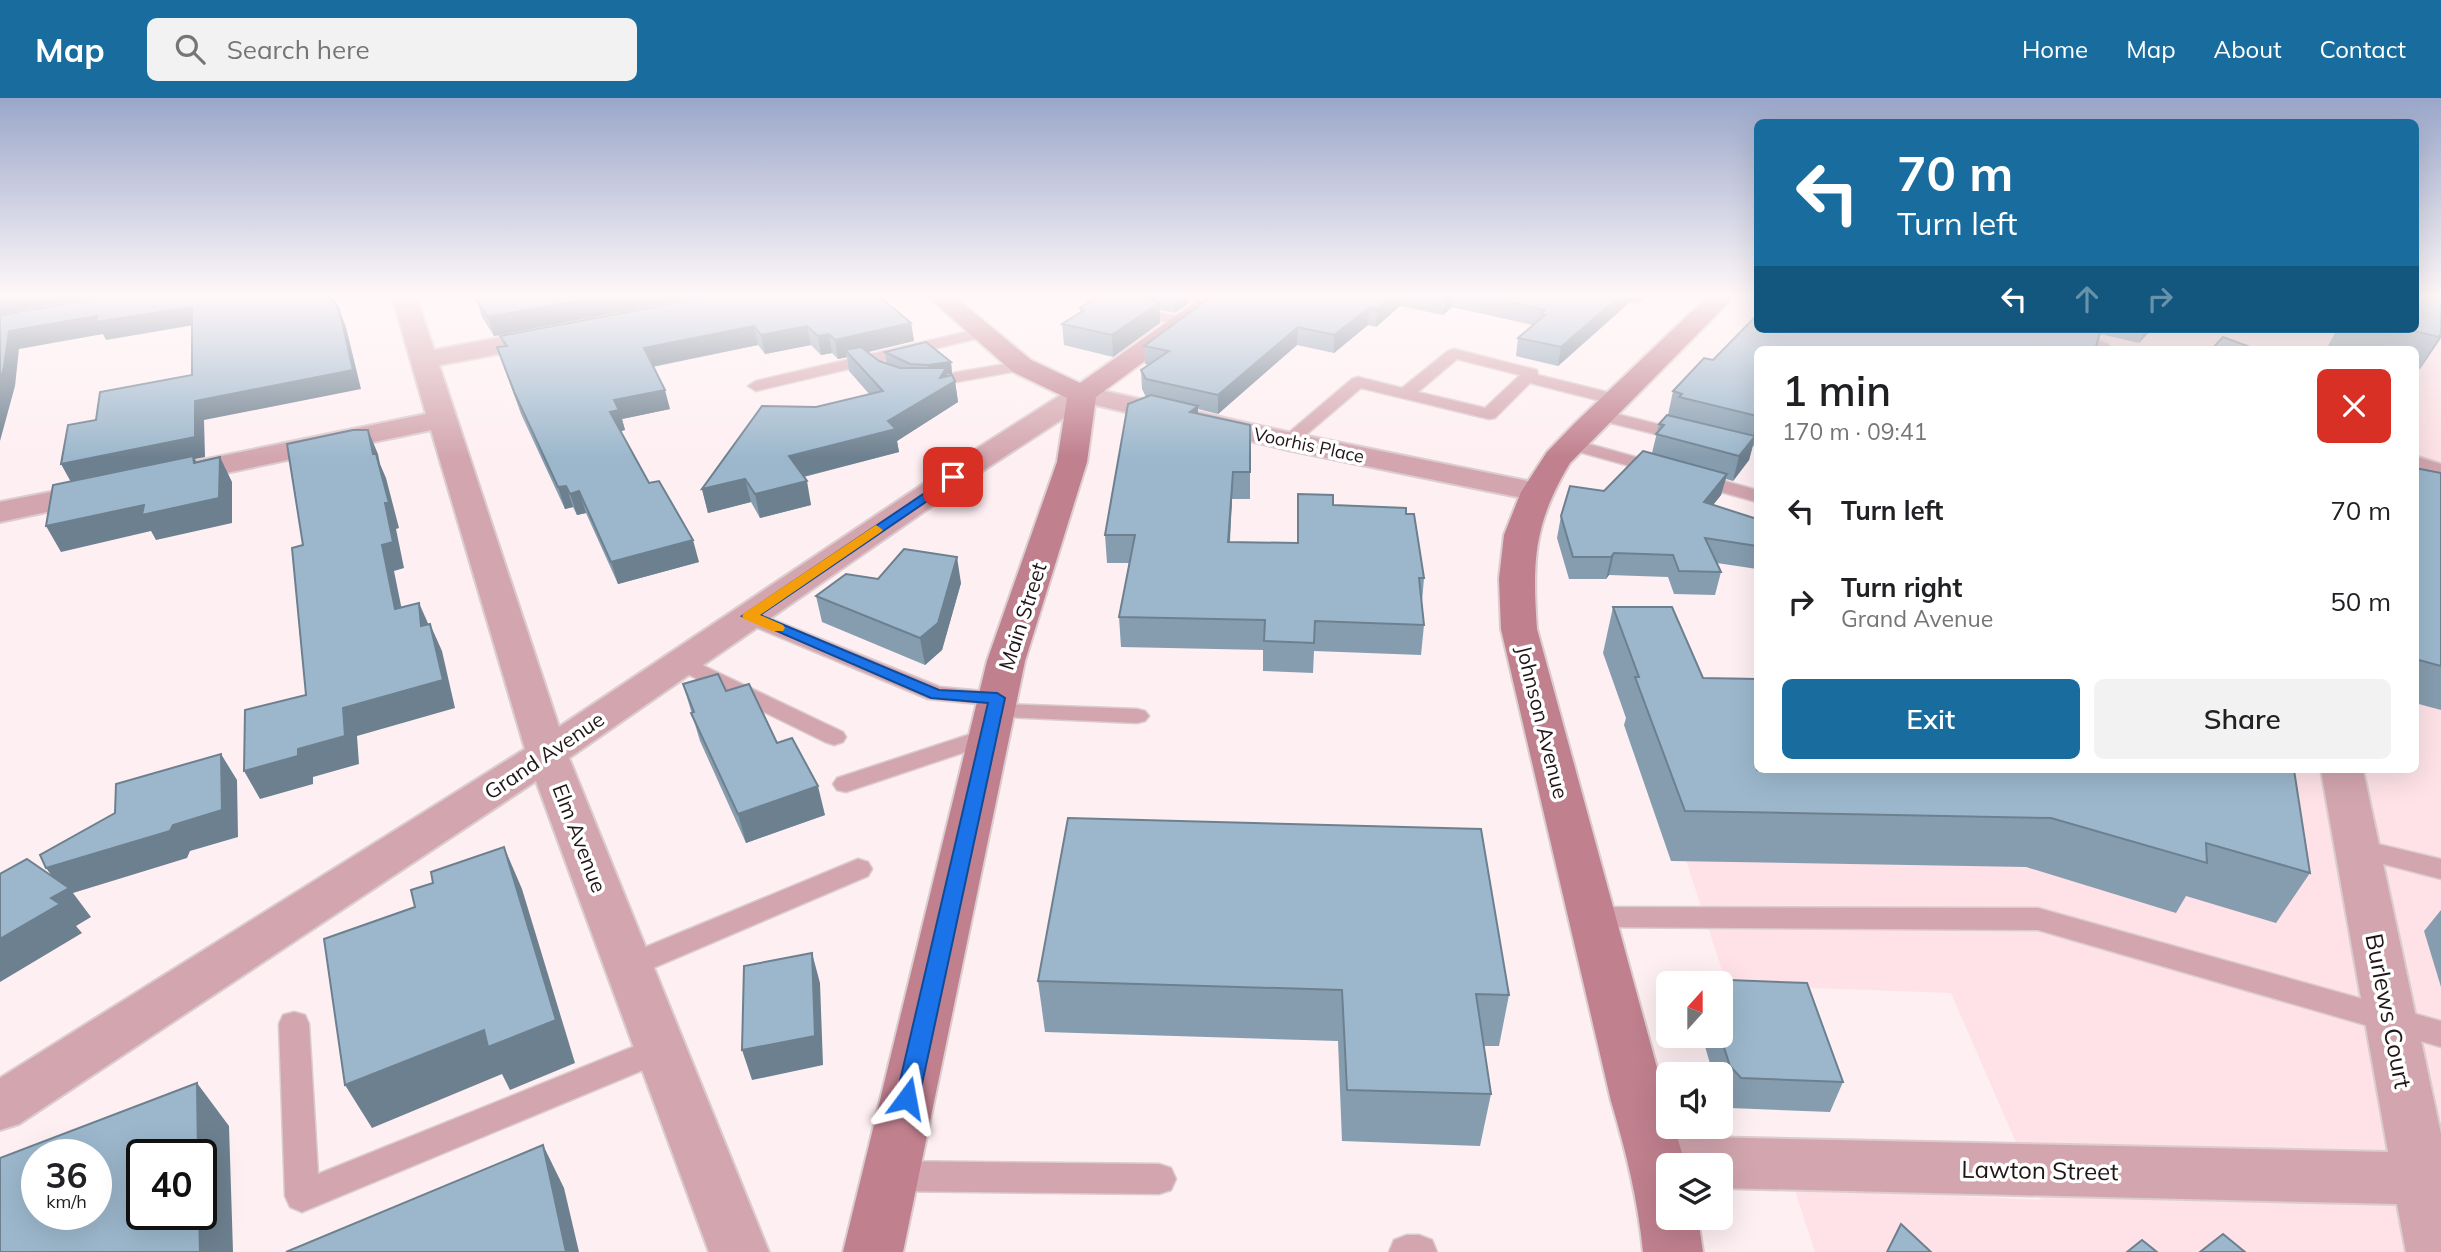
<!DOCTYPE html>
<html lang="en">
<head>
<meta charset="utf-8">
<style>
	body { margin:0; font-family:Mulish,sans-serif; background:#f2f2f2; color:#202124; height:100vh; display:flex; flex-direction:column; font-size:26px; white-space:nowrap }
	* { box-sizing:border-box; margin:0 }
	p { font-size:23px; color:#757577 }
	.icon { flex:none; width:38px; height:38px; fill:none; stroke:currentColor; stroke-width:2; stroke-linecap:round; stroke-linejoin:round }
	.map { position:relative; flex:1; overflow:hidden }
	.sheet { position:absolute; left:1754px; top:248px; width:665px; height:427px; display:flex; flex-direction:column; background:#fff; border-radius:10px; box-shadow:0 7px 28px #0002 }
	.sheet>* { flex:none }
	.banner { position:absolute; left:1754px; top:21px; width:665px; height:214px; border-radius:10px; box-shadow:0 7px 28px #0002; background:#196d9e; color:#fff; overflow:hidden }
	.needle { width:46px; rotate:21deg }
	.fabs { position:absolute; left:1656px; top:873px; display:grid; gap:14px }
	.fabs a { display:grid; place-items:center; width:77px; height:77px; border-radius:10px; background:#fff; box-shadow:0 7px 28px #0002; font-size:35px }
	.speed { position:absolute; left:21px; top:1041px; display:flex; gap:14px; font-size:35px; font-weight:700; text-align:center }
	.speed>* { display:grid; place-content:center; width:91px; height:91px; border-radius:50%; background:#fff; box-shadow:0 7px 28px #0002; line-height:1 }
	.speed small { font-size:18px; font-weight:400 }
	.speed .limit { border:4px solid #111; border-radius:10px; background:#fff; color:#111 }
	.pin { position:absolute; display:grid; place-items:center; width:60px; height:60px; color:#fff; margin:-30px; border-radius:14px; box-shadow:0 4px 10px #0006 }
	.me { position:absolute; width:77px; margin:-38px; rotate:13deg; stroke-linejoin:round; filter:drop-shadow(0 0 5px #0008) }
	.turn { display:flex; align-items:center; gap:24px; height:147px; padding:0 28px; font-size:32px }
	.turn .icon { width:91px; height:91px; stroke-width:2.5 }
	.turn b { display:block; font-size:49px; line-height:60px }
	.lanes { display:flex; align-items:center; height:66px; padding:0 28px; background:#0003; justify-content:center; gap:35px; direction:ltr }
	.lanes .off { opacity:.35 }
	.round { display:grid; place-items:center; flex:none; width:74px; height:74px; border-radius:10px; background:#f2f2f2 }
	.overview { display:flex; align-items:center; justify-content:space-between; height:119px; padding:0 28px }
	h1 { font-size:42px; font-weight:600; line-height:52px }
	.primary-button { display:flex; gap:14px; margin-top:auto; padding:14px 28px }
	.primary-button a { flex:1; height:80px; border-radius:10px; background:#196d9e; color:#fff; font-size:28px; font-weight:600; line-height:80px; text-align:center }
	.primary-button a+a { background:#f2f2f2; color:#202124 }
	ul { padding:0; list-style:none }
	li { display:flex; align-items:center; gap:21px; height:91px; padding:0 28px }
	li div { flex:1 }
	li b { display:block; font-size:26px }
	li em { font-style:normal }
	header { display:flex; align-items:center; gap:42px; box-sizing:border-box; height:98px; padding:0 35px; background:#196d9e; color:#fff }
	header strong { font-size:33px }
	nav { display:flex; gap:38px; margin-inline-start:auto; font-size:24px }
	.search { width:490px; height:63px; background:#f2f2f2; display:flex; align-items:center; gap:18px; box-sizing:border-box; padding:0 24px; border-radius:10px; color:#757577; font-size:26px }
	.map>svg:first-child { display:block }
	.built { fill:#fee2e7 }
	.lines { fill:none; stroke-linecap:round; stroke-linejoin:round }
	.lane-casing { stroke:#dbcccf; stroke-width:3 }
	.street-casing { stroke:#dbcccf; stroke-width:4 }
	.secondary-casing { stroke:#dbcccf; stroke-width:4 }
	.lane { fill:#d3a6af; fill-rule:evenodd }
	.street { fill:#d3a6af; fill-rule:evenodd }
	.secondary { fill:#c0808e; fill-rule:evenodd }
	.wall { fill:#869daf }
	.shaded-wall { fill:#6d808f }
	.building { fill:#9cb7cc; stroke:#6d808f; stroke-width:2; fill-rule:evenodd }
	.route { fill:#1a73e8; stroke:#114b97; stroke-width:2 }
	.slow { fill:#f59e0b }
	.labels { text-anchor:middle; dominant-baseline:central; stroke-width:7; stroke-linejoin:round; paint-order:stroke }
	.far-street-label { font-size:18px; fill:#221518; stroke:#fff }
	.street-label { font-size:21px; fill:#221518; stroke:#fff }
	.near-street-label { font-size:24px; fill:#221518; stroke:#fff }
</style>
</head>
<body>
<header>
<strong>Map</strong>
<div class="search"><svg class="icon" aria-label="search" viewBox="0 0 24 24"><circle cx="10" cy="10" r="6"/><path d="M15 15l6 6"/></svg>Search here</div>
<nav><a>Home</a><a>Map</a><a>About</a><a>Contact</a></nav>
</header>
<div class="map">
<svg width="2441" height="1154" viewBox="0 0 2441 1154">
	<rect width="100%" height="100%" fill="#feeff2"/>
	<polygon class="built" points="2441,198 2441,1154 1815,1154 1794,1090 2041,1102 1951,895 1727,887 1644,635 1757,672 2415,672 2415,252 1991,252 2001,231 2415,231"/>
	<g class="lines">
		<defs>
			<g id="lane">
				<polygon points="1088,198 1105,198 1103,200 1187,221 1189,224 1182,228 1087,205 1085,202"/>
				<polygon points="1175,198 1202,198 1218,205 1211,209"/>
				<polygon points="983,230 988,232 991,235 988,238 756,293 748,288 756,283"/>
				<path d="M1454,251L1537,272L1538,277L1623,298L1625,302L1617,307L1530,285L1495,320L1489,321L1361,290L1294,347L1288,348L1279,343L1352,281L1358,279L1402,290L1448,253ZM1457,261L1520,277L1485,310L1418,294Z"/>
				<polygon points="1022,263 1030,268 1028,271 924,290 916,285 924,280"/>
				<polygon points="1601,312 1693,335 1696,339 1687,344 1595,321 1593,317"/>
				<polygon points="1571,341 1668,368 1671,372 1662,377 1565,350 1562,346 1565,342"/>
				<polygon points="1695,375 1757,392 1757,404 1689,385 1686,381 1689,377"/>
				<polygon points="749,512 940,589 1005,595 1009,600 1002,606 1137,611 1145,613 1149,618 1145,623 1137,625 986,618 982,613 990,607 928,601 741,523 738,518 741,513"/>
				<polygon points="681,557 843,634 846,639 843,644 834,647 825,644 673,569 670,564 673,559"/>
				<polygon points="989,630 998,633 1001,638 998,643 846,694 837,692 833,686 837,680"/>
				<polygon points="2357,741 2441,761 2441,781 2348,757 2344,750 2348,743"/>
				<polygon points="858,761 868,764 872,771 868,778 639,876 629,879 619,876 614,868 619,860"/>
				<polygon points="1592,809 2038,810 2441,923 2441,949 2038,832 1592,829 1582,826 1578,819 1582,812"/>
				<polygon points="294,914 305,917 309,926 318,1076 650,942 661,938 672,942 677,951 672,960 302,1114 290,1109 285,1098 279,926 283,917"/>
				<polygon points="890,1063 1159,1066 1171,1070 1176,1081 1171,1092 1159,1096 890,1093 878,1089 873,1078 878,1067"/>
				<polygon points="1407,1137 1419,1137 1432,1142 1437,1154 1389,1154 1394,1142"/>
			</g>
			<g id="street">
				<polygon points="392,198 416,198 434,252 556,229 565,232 569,237 565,242 556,245 439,267 559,629 965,358 1072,290 1082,288 1288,334 1537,385 1548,387 1553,394 1548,401 1537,403 1288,352 1087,305 987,370 569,660 769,1154 709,1154 536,683 19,1026 0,1032 0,980 525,651 431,332 173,386 162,384 158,377 162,370 173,368 426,316"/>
				<polygon points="2028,231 2065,231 2108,246 2112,252 2075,252 2032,236"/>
				<polygon points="2415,358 2441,366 2441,385 2415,377"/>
				<polygon points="101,384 112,386 117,393 112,400 0,424 0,404"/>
				<polygon points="2321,672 2363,672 2441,1036 2441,1154 2406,1154 2397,1106 1720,1090 1720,1068 1668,1068 1668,1089 1657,1088 1637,1081 1629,1063 1637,1045 1657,1038 2388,1054"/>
			</g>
			<g id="secondary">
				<polygon points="927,198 954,198 1031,262 1080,285 1204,198 1233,198 1096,299 1087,364 1025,563 903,1154 843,1154 987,563 1057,364 1067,300 1013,274"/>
				<path d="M1708,198H1735L1570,365C1534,425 1532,462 1537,531L1668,1010V1029H1674L1686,1068H1668V1120H1698L1703,1154H1643C1638,1102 1626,1053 1611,1003L1501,531L1499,481L1504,437L1521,394L1547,354L1575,325Z"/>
			</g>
		</defs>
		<use href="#lane" class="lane-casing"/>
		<use href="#street" class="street-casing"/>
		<use href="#secondary" class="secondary-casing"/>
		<use href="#lane" class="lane"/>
		<use href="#street" class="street"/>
		<use href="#secondary" class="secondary"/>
	</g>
	<g class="wall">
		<polygon points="483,198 704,198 494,238 482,219 476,201 484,200"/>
		<polygon points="712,198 911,225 914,243 868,254 879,263 890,267 886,265 885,254 951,264 952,276 947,276 947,278 955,283 958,304 897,343 899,354 804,379 811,407 760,420 751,404 708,415 702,391 816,309 870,297 849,273 847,259 838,261 832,255 821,257 811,247 765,256 758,247 653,269 670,311 622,321 625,332 621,333 649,385 699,464 618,486 586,415 577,417 573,409 565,411 521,316 504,269 497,249 504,248 500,238"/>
		<polygon points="1099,198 1189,198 1189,205 1175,215 1160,212 1160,225 1113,259 1064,247 1062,226 1080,214 1080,210"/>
		<polygon points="1212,198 1646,198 1638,206 1630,204 1558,268 1516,258 1518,240 1533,227 1452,209 1443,217 1400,208 1376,229 1368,227 1334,255 1297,247 1218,316 1198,311 1198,316 1250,327 1250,401 1232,401 1230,444 1297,445 1298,396 1333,407 1406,416 1424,480 1422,504 1424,527 1421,557 1314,553 1313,575 1263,573 1263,552 1121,549 1119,519 1129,465 1107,465 1105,437 1146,299 1142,291 1141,272 1149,267 1145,266 1144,248"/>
		<polygon points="2441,198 2441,240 2420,271 2415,269 2415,252 2345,252 2328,248 2337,231 2415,231"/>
		<polygon points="1757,231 2152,231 2139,245 2100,236 1757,252 1757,349 1753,348 1749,362 1733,383 1726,381 1721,397 1713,407 1757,421 1757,471 1717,465 1721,474 1715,497 1674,496 1668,479 1609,477 1606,481 1569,481 1557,440 1561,418 1604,393 1652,355 1659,326 1668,317 1673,293 1713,262"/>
		<polygon points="2415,370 2441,375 2441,612 2415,605"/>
		<polygon points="878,481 961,485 942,552 925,567 822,524 816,498"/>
		<polygon points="1613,509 1703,580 2294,672 2310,775 2276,825 2186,798 2176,815 2026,769 1671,763 1624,627 1626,620 1603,555"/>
		<polygon points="683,586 726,593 777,645 825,717 746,745 700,643"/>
		<polygon points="2441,812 2441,889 2424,833"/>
		<polygon points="1703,881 1807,885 1843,984 1830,1014 1730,1010 1720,999 1720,976 1713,976 1702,938 1720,938 1720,886 1702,886"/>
		<polygon points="1038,883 1509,897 1499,948 1484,948 1491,996 1480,1048 1342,1043 1338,943 1045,934"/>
	</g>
	<g class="shaded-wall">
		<polygon points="0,198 101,198 0,216"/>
		<polygon points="603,198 704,198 494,238 488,219"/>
		<polygon points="1174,198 1189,198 1189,205 1175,215"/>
		<polygon points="1392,198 1401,198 1400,208 1376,229 1377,211"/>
		<polygon points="1446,198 1453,198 1452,209 1443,217"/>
		<polygon points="1620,198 1631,198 1630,204 1558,268 1561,249"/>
		<polygon points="1640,198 1646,198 1638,206"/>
		<polygon points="1160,204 1160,225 1113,259 1112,237"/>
		<polygon points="192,209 200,226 106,242 103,236 19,251 15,288 0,343 0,284 9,233 97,218"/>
		<polygon points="1369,210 1368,227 1334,255 1334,237"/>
		<polygon points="339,211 346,229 361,291 204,322 205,359 195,361 206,383 72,386 61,366 195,303"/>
		<polygon points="911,225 914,243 851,258 845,252 847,259 838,261 835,242"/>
		<polygon points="754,228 758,247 649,269 644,250"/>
		<polygon points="807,228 811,247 765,256 761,237"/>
		<polygon points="1298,229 1297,247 1218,316 1218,297"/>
		<polygon points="2145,231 2152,231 2139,245"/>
		<polygon points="2441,235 2441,240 2420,271"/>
		<polygon points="829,236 832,255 821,257 818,238"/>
		<polygon points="951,264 952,276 947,276 948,287 955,283 958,304 897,343 899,354 794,381 789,358 888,323 940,280 930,279 928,267"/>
		<polygon points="665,292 670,311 622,321 625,332 616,334 610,314 614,302"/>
		<polygon points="1198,308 1198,334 1190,314"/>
		<polygon points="368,332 378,356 380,366 386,380 399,430 396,431 404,470 394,473 407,537 395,511 382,447 373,356"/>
		<polygon points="1755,338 1749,362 1733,383 1739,358"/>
		<polygon points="220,359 232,384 232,425 156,442 151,433 61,454 46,428"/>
		<polygon points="1233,374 1232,401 1228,472 1228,444"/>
		<polygon points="1727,376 1721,397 1698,426 1704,404"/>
		<polygon points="745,381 751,404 708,415 702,391"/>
		<polygon points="807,383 811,407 760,420 755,396"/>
		<polygon points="566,388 573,409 565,411 558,389"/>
		<polygon points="579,393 586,415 577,417 570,396"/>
		<polygon points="693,442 699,464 618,486 611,464"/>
		<polygon points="1614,455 1609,477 1606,481 1611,459"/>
		<polygon points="957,459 961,485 942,552 925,567 920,540"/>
		<polygon points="419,505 431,532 421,528"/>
		<polygon points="430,526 442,553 455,610 357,638 359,666 313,679 313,686 260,701 244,673 298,651"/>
		<polygon points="221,656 237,682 238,739 190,753 187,760 73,795 91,819 76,828 82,835 0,884 0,841 51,800 63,793 46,770 173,727"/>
		<polygon points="818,688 825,717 746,745 738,716"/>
		<polygon points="504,749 522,791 575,965 510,992 502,976 372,1030 345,987"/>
		<polygon points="812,855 820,885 823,967 752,982 742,952"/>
		<polygon points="197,985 229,1028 233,1154 200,1154 199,1116 201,1116 201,1057 198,1057"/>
		<polygon points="543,1047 564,1090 579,1154 566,1154"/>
	</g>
	<g class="building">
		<polygon points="111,198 330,198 339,211 353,272 195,303 195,339 61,366 68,327 96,322 100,294 192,277 192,209 96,224 97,218 9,233 4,269 0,284 0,217"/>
		<polygon points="484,198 603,198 488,219 476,201"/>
		<polygon points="712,198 879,198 911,225 835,242 829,236 818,238 807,228 761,237 754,228 644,250 665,292 614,302 619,312 610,314 649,385 659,383 693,442 611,464 579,393 570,396 566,388 558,389 515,296 497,249 507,248 500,238"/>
		<polygon points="1099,198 1136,198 1160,204 1112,237 1062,226 1084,212 1080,210"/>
		<polygon points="1212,198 1392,198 1377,211 1369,210 1334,237 1298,229 1218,297 1146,281 1141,272 1169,253 1144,248"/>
		<polygon points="1485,198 1620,198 1561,249 1518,240 1545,217 1541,216 1545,212"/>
		<polygon points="2415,198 2441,198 2441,235 2439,239 2406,231 2415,231"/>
		<polygon points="1757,217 1757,231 2101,231 2095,252 1757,252 1757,318 1679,299 1682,296 1673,293 1704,260 1713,262"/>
		<polygon points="2223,239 2258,252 2211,252"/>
		<polygon points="926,244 951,264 928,267 910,266 885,254"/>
		<polygon points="861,249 879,263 900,270 946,270 940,280 952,277 955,283 888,323 896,331 789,358 807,383 755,396 745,381 702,391 762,308 816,309 883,293 845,252"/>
		<polygon points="1151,297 1198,308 1190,314 1250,327 1250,374 1233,374 1228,444 1298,445 1298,396 1333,397 1333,407 1406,410 1406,416 1414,416 1424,480 1419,480 1424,527 1315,523 1314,545 1264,543 1265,522 1119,519 1135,437 1105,437 1128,306"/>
		<polygon points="1667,317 1755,338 1739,358 1656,336 1664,327 1659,326"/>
		<polygon points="353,332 368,332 373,356 376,356 389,405 385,405 393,444 382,447 395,511 419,505 421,528 430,526 443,582 343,610 345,638 298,651 298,658 244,673 245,612 306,597 292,450 303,447 287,346"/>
		<polygon points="1643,353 1727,376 1704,404 1757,421 1757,448 1705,440 1721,474 1679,473 1673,457 1614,455 1611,459 1573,459 1561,418 1570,388 1604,393"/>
		<polygon points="193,358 194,365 220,359 219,400 142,417 144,407 46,428 53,387"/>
		<polygon points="2415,370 2441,375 2441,568 2415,561"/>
		<polygon points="904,451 957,459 938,525 920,540 816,498 846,476 878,481"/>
		<polygon points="1613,509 1672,509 1703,580 1757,581 1757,672 2294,672 2310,775 2206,745 2207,765 2051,720 1685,713 1635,579 1639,579"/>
		<polygon points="718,576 726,593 749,586 777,645 792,640 818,688 738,716 691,615 694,614 683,586"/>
		<polygon points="221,656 222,712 173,727 170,733 46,770 40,757 115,715 116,686"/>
		<polygon points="1068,720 1481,731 1509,897 1476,896 1491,996 1347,992 1342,892 1038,883"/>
		<polygon points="504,749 556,922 488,949 484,932 345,987 324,841 415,809 411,792 433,785 431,774"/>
		<polygon points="27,761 69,790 51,800 60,806 0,841 0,776"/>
		<polygon points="812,855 815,938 742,952 744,868"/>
		<polygon points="1703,881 1807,885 1843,984 1741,980 1730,968 1720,937 1720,886 1705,886"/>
		<path d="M197,985L198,1057H142V1116H199L200,1154H0V1060ZM37,1057H96V1116H37Z"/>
		<polygon points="543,1047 566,1154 286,1154"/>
		<polygon points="1901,1126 1931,1154 1887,1154"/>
		<polygon points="2223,1136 2245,1154 2200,1154"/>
		<polygon points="2142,1142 2157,1154 2127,1154"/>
	</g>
	<linearGradient id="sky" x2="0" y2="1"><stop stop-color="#9aa7ca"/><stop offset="0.55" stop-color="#fff8f9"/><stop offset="1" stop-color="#fff8f9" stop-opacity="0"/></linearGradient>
	<rect width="2441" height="360" fill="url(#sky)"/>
	<polygon class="route" points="953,376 959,379 958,382 760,517 939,592 997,595 1005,600 919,1000 915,1007 907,1010 899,1007 896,1000 988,605 931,600 742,518"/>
	<polygon class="slow" points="876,427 883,432 881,434 760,517 783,527 785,530 783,533 772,533 744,521 742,518 744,515"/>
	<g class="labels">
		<g class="far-street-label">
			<text transform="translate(1309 347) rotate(12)">Voorhis Place</text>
		</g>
		<g class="street-label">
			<text transform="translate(1022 518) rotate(-72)">Main Street</text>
			<text transform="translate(1543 624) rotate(76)">Johnson Avenue</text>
			<text transform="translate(544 657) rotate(-34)">Grand Avenue</text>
			<text transform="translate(580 740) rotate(69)">Elm Avenue</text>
		</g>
		<g class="near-street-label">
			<text transform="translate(2389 913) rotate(79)">Burlews Court</text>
			<text transform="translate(2040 1072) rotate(1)">Lawton Street</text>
		</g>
	</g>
</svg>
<div class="fabs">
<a><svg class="needle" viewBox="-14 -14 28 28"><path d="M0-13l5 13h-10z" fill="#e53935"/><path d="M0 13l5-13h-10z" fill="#757577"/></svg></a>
<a><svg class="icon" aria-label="sound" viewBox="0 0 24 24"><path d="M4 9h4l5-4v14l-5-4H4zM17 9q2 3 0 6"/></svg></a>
<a><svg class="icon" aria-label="layers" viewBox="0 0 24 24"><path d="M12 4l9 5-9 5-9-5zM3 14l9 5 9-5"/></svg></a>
</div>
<div class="speed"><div>36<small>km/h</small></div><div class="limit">40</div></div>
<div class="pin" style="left:953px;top:379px;background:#d93025"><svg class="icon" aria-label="arrive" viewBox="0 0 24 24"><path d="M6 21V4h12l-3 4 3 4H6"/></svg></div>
<svg class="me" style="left:907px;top:1000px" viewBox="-20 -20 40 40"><path d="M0-17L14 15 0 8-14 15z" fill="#1a73e8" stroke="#fff" stroke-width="4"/></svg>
<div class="banner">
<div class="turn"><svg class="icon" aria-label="left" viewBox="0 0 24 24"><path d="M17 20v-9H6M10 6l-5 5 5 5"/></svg><div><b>70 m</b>Turn left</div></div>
<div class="lanes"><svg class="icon" aria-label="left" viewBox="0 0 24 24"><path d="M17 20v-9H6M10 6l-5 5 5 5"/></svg><svg class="icon off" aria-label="ahead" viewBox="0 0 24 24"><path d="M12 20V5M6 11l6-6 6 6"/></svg><svg class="icon off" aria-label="right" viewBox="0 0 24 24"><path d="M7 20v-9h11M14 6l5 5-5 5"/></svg></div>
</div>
<section class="sheet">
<div class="overview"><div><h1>1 min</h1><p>170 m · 09:41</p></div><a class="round" style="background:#d93025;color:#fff"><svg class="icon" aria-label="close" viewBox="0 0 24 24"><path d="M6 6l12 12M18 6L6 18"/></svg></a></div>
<ul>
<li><svg class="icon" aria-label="left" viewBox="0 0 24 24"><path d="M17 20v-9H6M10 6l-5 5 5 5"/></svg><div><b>Turn left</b></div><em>70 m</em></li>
<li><svg class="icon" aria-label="right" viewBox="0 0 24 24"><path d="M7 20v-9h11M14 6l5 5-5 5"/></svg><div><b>Turn right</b><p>Grand Avenue</p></div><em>50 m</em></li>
</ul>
<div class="primary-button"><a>Exit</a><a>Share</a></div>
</section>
</div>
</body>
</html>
